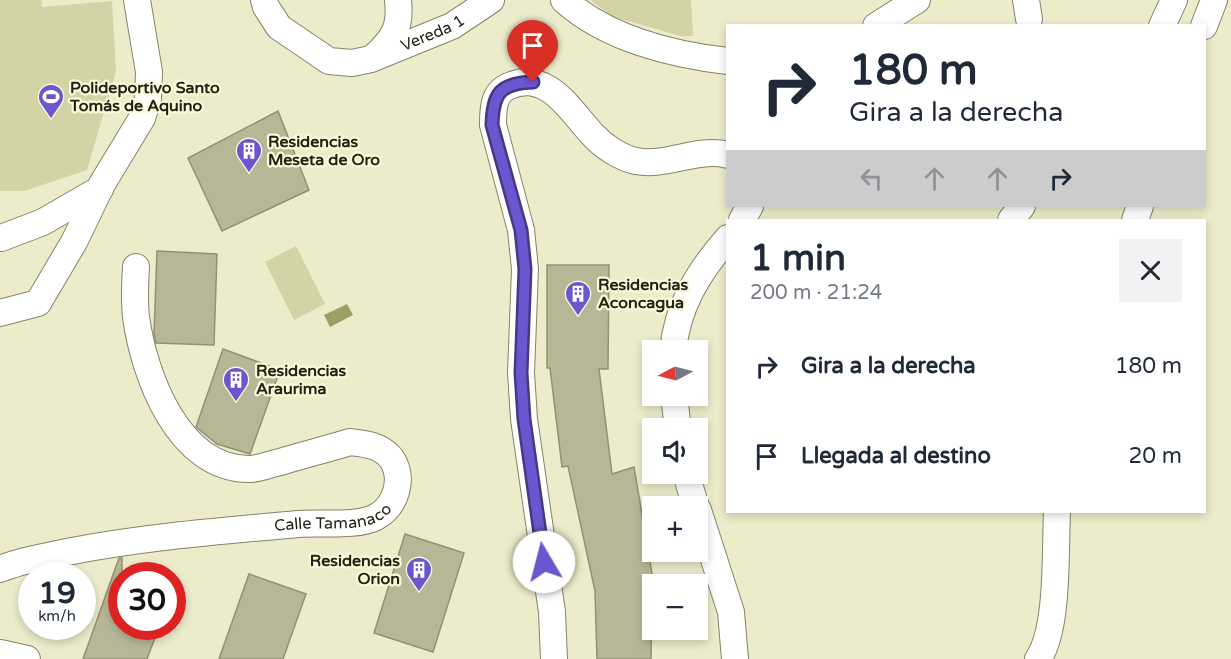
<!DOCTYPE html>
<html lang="es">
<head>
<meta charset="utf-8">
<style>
	body { margin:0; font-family:"Varela Round",sans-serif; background:#f2f2f3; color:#1f2937; height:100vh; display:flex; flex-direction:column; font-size:22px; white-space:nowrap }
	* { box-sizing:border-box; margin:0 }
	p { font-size:20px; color:#747a83 }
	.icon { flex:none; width:33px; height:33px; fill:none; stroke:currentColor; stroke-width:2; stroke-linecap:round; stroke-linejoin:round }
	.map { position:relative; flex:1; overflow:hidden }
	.panel { position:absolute; left:726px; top:219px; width:480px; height:294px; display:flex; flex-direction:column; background:#fff; border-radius:0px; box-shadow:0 3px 9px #0003 }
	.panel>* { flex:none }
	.hud { position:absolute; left:726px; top:24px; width:480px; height:183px; border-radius:0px; box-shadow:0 3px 9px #0003; background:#fff; color:#1f2937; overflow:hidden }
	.needle { width:39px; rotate:263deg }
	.buttons { position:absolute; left:642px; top:340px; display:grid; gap:12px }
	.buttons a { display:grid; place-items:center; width:66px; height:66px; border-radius:0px; background:#fff; box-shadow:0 3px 9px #0003; font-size:30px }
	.speed { position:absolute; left:18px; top:562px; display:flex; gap:12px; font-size:30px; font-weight:700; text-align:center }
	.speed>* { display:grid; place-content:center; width:78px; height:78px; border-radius:50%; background:#fff; box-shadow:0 3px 9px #0003; line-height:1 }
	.speed small { font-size:15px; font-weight:400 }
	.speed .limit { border:9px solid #d22; background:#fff; color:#111 }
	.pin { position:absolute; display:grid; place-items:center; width:51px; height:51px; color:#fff; margin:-62px -26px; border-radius:50% 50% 50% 0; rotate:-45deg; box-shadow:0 0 6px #0007 }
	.pin .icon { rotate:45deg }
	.me { position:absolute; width:66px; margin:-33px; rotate:352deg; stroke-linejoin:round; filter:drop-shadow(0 0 4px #0008) }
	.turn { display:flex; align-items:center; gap:21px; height:126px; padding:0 24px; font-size:27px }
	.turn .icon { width:78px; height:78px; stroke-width:2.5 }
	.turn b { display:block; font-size:42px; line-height:51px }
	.lanes { display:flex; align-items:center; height:57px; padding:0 24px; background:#0003; justify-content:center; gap:30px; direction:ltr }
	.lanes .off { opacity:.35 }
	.round { display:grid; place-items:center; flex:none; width:63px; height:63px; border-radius:0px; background:#f2f2f3 }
	.head { display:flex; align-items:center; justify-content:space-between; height:102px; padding:0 24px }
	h1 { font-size:36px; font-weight:700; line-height:45px }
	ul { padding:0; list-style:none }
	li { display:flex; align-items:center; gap:18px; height:90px; padding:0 24px }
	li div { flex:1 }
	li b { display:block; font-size:22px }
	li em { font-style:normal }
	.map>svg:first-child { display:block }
	.green { fill:#d4d3a6 }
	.water { fill:#a09e66 }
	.building { fill:#b7b798; stroke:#919173; stroke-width:1.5 }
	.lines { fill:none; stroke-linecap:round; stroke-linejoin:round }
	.minor-casing { stroke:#848466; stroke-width:28 }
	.minor { stroke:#fff; stroke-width:26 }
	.route-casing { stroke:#463887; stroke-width:15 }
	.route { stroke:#6b56cf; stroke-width:10 }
	.labels { text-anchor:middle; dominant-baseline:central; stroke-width:4.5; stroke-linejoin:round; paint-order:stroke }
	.street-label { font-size:16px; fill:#212115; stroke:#faf9d8 }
	.poi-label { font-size:16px; font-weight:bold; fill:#212115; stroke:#faf9d8; text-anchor:start }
</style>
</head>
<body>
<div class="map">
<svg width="1231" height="659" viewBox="0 0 1231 659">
	<rect width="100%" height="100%" fill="#ececcb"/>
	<g class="green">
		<polygon points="0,0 41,0 42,7 112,1 116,71 87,170 24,191 0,191"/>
		<polygon points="590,0 691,0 693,36 680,36 614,17"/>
		<polygon points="296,246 325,304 294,320 265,262"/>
	</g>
	<polygon class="water" points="347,304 353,315 330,327 324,315"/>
	<g class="building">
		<polygon points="278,111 309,190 222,231 188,158"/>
		<polygon points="157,251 217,254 214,345 156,343 154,334"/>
		<polygon points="547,265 609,265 608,369 599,369 612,474 634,467 654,585 652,585 651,659 597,659 595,591 568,466 562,467 550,368 547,368"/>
		<polygon points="223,349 280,370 250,454 217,444 196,427"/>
		<polygon points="405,534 464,553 433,652 374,633"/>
		<polygon points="119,558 122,558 122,627 159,627 147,659 83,659"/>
		<polygon points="249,574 306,594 283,659 219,659"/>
	</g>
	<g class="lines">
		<defs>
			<g id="minor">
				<path id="s1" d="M264,0L266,7L279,27L329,61L352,63L371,59L452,26L491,0"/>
				<path d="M564,0C606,38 672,55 728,61"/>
				<polyline points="1026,0 1029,19"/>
				<polyline points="876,26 917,0"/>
				<polyline points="1162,26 1174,0"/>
				<polyline points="1204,26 1214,0"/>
				<path d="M374,57C394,38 401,28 398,0"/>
				<polyline points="742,220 750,206"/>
				<polyline points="1011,220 1022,206"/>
				<polyline points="1135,220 1140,206"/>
				<polyline points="1,238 43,222 100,189"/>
				<polyline points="0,313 38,303 74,242 102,184 142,118 148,99 149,72 137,0"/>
				<path d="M673,351C677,306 699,271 728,238"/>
				<polyline points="674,396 678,429"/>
				<polyline points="686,474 696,507"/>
				<polyline points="698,510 731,612 735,659"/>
				<path id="s2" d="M0,569C21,560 45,557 67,552C143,537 221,531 298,524C320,522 357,527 376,517C396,506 405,478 391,458C380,445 366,444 350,442C327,449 303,455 280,462C270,464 259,469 249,469C178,469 144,375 136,317C134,300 135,284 136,267"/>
				<polyline points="0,653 27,659"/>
				<path d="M554,659L552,612L524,419L521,373L525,269L521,230L493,125C493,109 493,93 509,86C548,69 571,112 593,135C604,147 621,158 636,161C667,167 697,147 728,155"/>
				<path d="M1038,659C1059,629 1055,549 1057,512"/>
			</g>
		</defs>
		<use href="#minor" class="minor-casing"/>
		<use href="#minor" class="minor"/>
	</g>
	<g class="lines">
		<defs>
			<path id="route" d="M533,82C500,83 493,93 492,125L521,230L525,269L521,373L524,419L544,562"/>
		</defs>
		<use href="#route" class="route-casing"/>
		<use href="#route" class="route"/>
	</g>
	<defs>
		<symbol id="stadium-pin" viewBox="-11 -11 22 30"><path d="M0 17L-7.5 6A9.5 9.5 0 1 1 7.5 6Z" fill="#6b56cf" stroke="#faf9d8"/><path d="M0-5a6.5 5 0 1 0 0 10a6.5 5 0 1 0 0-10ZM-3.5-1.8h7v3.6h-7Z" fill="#fff"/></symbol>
		<symbol id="building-pin" viewBox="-11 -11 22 30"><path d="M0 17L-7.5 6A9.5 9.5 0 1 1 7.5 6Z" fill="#6b56cf" stroke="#faf9d8"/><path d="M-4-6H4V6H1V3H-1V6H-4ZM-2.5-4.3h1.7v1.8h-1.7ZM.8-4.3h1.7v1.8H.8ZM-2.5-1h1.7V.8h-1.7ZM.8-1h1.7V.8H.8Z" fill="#fff"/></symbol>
	</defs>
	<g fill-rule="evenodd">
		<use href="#stadium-pin" x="36" y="82" width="30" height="40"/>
		<use href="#building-pin" x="234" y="136" width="30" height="40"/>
		<use href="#building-pin" x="563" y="279" width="30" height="40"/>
		<use href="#building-pin" x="221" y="365" width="30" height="40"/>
		<use href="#building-pin" x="404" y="555" width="30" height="40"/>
	</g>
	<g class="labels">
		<g class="street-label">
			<text stroke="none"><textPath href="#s1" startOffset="201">Vereda 1</textPath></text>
			<text stroke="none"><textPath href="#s2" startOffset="338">Calle Tamanaco</textPath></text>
		</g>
		<g class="poi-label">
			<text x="70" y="88">Polideportivo Santo<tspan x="70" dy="18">Tomás de Aquino</tspan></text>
			<text x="268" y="142">Residencias<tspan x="268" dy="18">Meseta de Oro</tspan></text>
			<text x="598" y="285">Residencias<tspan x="598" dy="18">Aconcagua</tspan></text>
			<text x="256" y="371">Residencias<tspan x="256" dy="18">Araurima</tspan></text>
			<text x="400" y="561" text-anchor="end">Residencias<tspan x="400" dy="18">Orion</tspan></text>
		</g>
	</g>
</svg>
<div class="buttons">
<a><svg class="needle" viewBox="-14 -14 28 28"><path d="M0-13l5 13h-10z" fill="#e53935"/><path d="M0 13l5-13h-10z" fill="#747a83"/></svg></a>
<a><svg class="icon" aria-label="sound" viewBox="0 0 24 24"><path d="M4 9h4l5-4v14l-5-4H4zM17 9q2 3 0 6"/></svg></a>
<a>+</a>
<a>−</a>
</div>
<div class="speed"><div>19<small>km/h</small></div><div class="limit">30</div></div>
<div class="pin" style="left:533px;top:82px;background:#d93025"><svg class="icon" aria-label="arrive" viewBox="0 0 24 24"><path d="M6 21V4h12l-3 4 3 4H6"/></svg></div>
<svg class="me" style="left:544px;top:562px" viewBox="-20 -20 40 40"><circle r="19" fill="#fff"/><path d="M0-13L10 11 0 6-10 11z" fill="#6b56cf"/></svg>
<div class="hud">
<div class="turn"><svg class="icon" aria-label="right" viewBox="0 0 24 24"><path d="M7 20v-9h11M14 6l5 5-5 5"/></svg><div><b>180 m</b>Gira a la derecha</div></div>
<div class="lanes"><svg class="icon off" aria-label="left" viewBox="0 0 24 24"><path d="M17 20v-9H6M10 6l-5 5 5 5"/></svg><svg class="icon off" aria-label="ahead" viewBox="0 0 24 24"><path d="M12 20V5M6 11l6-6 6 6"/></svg><svg class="icon off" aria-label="ahead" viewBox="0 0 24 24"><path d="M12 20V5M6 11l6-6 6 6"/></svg><svg class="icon" aria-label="right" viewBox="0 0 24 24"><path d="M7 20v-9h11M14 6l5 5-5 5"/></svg></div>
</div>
<section class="panel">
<div class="head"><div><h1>1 min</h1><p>200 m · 21:24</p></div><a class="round"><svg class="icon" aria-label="close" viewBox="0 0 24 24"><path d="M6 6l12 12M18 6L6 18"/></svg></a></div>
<ul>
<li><svg class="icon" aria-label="right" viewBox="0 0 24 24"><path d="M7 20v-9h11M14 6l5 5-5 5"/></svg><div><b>Gira a la derecha</b></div><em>180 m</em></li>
<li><svg class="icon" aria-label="arrive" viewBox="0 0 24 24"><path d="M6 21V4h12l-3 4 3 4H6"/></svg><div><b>Llegada al destino</b></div><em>20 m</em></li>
</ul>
</section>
</div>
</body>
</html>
